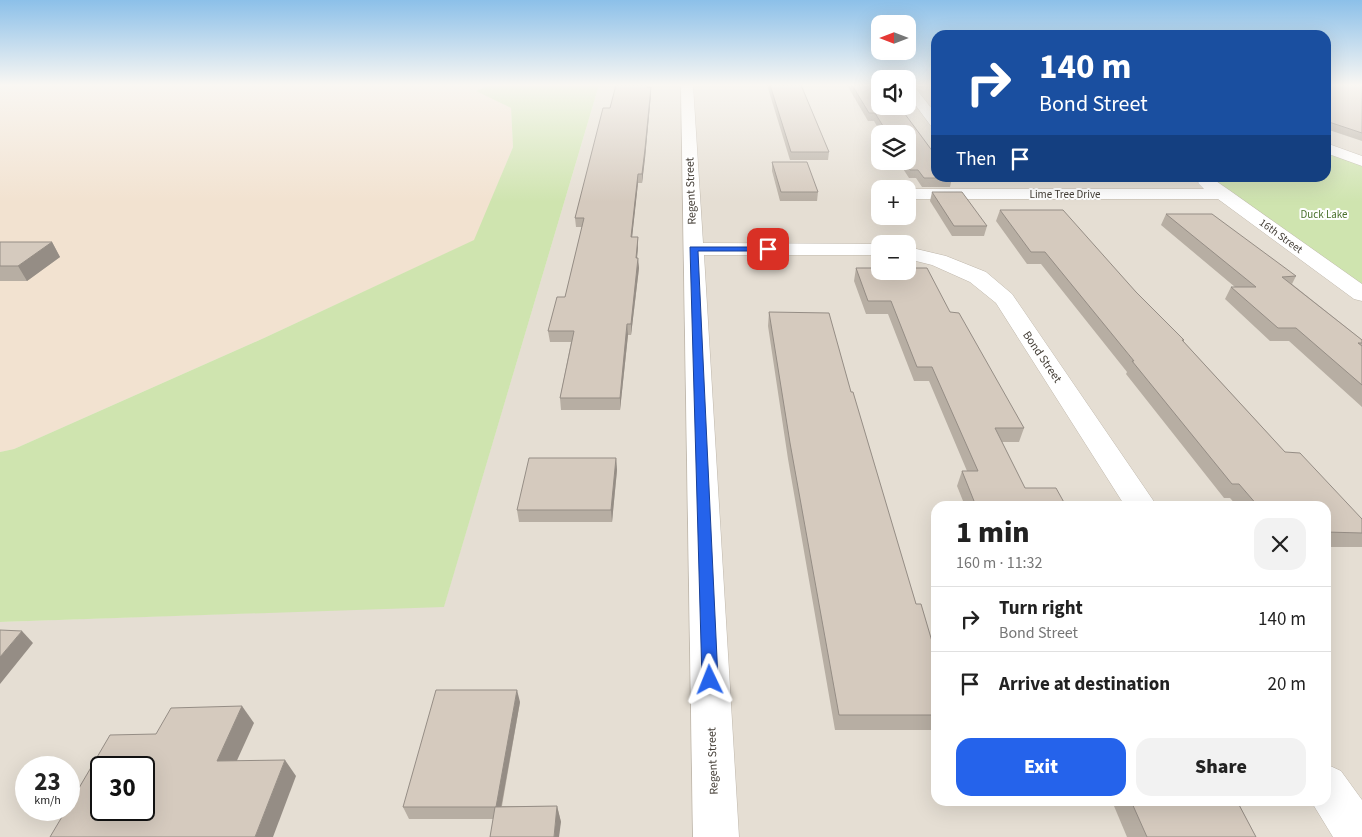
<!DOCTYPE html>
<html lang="en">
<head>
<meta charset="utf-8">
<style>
	body { margin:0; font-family:"Source Sans 3",sans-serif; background:#f2f2f2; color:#222; height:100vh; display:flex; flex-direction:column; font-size:19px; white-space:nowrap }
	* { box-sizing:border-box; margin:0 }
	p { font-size:16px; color:#767676 }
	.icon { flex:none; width:28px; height:28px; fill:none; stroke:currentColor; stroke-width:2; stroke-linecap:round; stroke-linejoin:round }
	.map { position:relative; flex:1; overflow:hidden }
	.details { position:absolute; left:931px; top:501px; width:400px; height:305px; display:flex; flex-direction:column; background:#fff; border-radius:15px; box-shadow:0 5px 20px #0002 }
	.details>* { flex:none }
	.guide { position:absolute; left:931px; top:30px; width:400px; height:152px; border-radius:15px; box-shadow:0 5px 20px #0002; background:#1a4fa0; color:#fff; overflow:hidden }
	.needle { width:32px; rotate:270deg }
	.tools { position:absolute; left:871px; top:15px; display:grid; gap:10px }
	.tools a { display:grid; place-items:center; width:45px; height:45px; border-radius:10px; background:#fff; box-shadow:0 5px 20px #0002; font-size:25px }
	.speed { position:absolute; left:15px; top:756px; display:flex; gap:10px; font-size:25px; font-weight:700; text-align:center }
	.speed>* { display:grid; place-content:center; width:65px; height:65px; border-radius:50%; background:#fff; box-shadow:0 5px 20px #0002; line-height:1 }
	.speed small { font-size:12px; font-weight:400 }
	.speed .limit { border:2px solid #111; border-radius:8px; background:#fff; color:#111 }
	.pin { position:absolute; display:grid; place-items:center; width:42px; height:42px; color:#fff; margin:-21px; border-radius:10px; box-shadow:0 2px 8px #0006 }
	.me { position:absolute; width:55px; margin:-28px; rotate:358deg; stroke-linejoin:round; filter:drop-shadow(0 0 4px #0008) }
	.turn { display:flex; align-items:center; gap:18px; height:105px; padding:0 25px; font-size:22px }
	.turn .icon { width:65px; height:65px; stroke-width:2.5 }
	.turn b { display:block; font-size:35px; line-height:42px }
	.then { display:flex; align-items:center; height:48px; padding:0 25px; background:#0003; gap:10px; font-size:19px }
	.round { display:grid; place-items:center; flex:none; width:52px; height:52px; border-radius:15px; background:#f2f2f2 }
	.overview { display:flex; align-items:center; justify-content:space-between; height:85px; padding:0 25px }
	h1 { font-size:30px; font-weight:800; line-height:38px }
	.cta { display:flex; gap:10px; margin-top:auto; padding:10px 25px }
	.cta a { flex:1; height:58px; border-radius:15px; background:#2563eb; color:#fff; font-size:20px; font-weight:800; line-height:58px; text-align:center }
	.cta a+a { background:#f2f2f2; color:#222 }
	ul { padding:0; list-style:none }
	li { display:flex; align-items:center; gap:15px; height:65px; padding:0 25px; border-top:1px solid #e0e0e0 }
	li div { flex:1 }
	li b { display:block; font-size:19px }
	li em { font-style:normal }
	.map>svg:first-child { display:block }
	.residential { fill:#e5ded3; fill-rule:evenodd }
	.commercial { fill:#f2e2d0 }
	.green { fill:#cfe4af }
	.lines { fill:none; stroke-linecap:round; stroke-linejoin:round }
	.minor-casing { stroke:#bfb7ab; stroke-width:1 }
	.minor { fill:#fff; fill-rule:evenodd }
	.wall { fill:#b7aea3 }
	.shaded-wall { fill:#958d85 }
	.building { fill:#d5cabe; stroke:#958d85; fill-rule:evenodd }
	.route { fill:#2563eb; stroke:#184099 }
	.labels { text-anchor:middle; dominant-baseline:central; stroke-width:4; stroke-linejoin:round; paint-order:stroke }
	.far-street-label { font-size:11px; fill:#433d35; stroke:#fff }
	.far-park-label { font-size:11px; fill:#4a712c; stroke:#fff }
	.street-label { font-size:12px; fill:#433d35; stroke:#fff }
</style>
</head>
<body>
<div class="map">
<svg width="1362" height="837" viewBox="0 0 1362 837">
	<rect width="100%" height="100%" fill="#f1ede4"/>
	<g class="residential">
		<path d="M599,85H880V106H908V85H936V178H1199L1362,295V837H0V622L444,606ZM880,134H908V161H880ZM880,189H908V216H880ZM880,244H908V271H880ZM936,506H1326V801H936ZM26,768H69V810H26ZM101,768H144V810H101Z"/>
		<polygon points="1326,85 1362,85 1362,160 1326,148"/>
	</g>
	<polygon class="commercial" points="0,85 489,85 477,91 511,108 513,147 475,240 264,338 14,449 0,452"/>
	<g class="green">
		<polygon points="489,85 599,85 444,607 0,622 0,452 14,449 264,338 474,240 513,147 511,108 476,91"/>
		<polygon points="1326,151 1362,163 1362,286 1209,178 1326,178"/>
	</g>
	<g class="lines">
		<defs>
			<g id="minor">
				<polygon points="681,85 693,85 703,243 883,244 880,244 880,255 704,255 739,837 693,837"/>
				<polygon points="908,85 913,85 936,114 936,127 931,126 908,95"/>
				<polygon points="1326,143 1362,156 1362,166 1326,153"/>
				<polygon points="1207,178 1213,179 1229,190 1362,284 1362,301 1354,299 1218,199 908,199 908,189 1204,189 1198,183 1201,179"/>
				<polygon points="908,247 946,256 986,272 1012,294 1157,506 1125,506 996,303 970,282 932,265 908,259"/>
				<polygon points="1326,764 1341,771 1362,800 1362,837 1333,837 1311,801 1326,801"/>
			</g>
		</defs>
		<use href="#minor" class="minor-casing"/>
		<use href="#minor" class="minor"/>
	</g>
	<g class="wall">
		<polygon points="767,85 801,85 829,152 828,160 790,160"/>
		<polygon points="847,85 880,85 952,178 950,187 922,187 916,178 909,178 898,161 908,161 908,134 882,134 874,121 868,121"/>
		<polygon points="1326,85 1362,85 1362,141 1326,129"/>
		<polygon points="648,87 651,87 651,94 645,158 642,183 638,183 632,237 638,237 638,247 637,258 639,268 631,335 628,335 620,410 561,410 560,398 571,342 550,342 548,331 565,297 582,227 576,227 575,218 610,108"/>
		<polygon points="772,162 818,192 817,201 780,201 772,171"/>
		<polygon points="932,192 987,226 984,236 952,236 930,201"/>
		<polygon points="1000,210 1136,292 1184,340 1184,342 1285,452 1362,519 1362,547 1326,547 1326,506 1237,506 1230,498 1224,498 1126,374 1127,372 1041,264 1027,264 996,221"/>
		<polygon points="1166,214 1296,276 1292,284 1362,340 1362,407 1289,341 1270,341 1225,299 1231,287 1235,287 1161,225"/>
		<polygon points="0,242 52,242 60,257 27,281 0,281"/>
		<polygon points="856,268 950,312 1024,428 1019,442 1002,442 1025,488 1066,506 965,506 957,486 962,471 967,471 929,381 914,381 888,314 866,314 854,281"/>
		<polygon points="769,312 851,392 916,604 936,655 936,730 835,730 788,459 768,326"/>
		<polygon points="616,458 617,470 612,522 519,522 517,510"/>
		<polygon points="520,702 502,806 557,806 561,822 493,819 409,819 403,807"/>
		<polygon points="1118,801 1237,801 1256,837 1127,837 1114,806"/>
	</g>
	<g class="shaded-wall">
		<polygon points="651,87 651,94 645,158 642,183 642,174"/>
		<polygon points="638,174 638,183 631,247 631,237"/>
		<polygon points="638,237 638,247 636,268 636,258"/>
		<polygon points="52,242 60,257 27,281 18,266"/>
		<polygon points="638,258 639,268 631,335 631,324"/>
		<polygon points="627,324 628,335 620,410 620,398"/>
		<polygon points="616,458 617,470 612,522 611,510"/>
		<polygon points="22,631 33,643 0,684 0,657"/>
		<polygon points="517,690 520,702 499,819 496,807"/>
		<polygon points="242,706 254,723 229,778 217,761"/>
		<polygon points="285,760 296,776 273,837 255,837"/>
		<polygon points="557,806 561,822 559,837 554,837"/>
	</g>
	<g class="building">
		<polygon points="616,85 647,85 647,87 651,87 645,149 642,174 638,174 631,237 638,237 636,258 638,258 631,324 627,324 620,398 560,398 574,331 548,331 557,297 565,297 584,218 575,218 603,108 610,108"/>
		<polygon points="770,85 801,85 829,152 791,152"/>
		<polygon points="852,85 880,85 880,106 899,106 936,156 936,178 952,178 924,178 918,170 910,170 905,161 908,161 908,134 888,134 875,113 869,113"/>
		<polygon points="1326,85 1362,85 1362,133 1326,121"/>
		<polygon points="772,162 807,162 818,192 781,192"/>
		<polygon points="932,192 962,192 987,226 954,226"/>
		<polygon points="1000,210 1063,210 1136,292 1184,340 1182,340 1285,452 1300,453 1362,519 1362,533 1326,532 1326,506 1258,506 1239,484 1232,484 1132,361 1134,361 1045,252 1031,252"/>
		<polygon points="1166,214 1212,214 1296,276 1282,277 1362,340 1362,343 1358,343 1362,346 1362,385 1296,328 1278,328 1231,287 1256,287"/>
		<polygon points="0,242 52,242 18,266 0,266"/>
		<polygon points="856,268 880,268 880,271 908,271 908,268 927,268 950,312 959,313 1024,428 995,428 1025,488 1056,488 1066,506 976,506 962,471 978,471 932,367 917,367 891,301 868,301"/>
		<polygon points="769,312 829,313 851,392 853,392 916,604 921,604 936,655 936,715 839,715 790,443"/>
		<polygon points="529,458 616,458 611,510 517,510"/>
		<polygon points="0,630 22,631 0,657"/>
		<polygon points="436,690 517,690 496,807 403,807"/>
		<path d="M242,706L217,761L285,760L255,837H50L66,810H69V805L110,735L156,734L171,708ZM101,768H144V810H101Z"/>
		<polygon points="1131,801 1237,801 1256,837 1147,837"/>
		<polygon points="557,806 554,837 490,837 495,807"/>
	</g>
	<linearGradient id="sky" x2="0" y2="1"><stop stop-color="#8cc0e9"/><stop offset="0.42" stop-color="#f9f7f3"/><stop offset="1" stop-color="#f9f7f3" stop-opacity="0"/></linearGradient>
	<rect width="1362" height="202" fill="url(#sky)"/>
	<polygon class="route" points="690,247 768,247 772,249 768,251 698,251 718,680 716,685 710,687 705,685 702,680"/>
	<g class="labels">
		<g class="far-street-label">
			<text x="1065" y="194">Lime Tree Drive</text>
			<text transform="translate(1281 236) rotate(36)">16th Street</text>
		</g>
		<g class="far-park-label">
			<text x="1324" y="214">Duck Lake</text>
		</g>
		<g class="street-label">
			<text transform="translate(691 191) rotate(-92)">Regent Street</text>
			<text transform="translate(1042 357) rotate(56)">Bond Street</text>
			<text transform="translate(713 761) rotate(-92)">Regent Street</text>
		</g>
	</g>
</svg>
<div class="tools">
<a><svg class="needle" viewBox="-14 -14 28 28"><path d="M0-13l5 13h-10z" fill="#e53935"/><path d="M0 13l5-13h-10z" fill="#767676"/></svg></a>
<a><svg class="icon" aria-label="sound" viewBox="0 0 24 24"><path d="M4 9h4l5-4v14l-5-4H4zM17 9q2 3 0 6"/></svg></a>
<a><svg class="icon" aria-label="layers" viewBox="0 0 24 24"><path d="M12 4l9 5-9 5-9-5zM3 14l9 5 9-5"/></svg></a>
<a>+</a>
<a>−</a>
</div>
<div class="speed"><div>23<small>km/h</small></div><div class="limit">30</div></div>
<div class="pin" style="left:768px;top:249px;background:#d93025"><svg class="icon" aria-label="arrive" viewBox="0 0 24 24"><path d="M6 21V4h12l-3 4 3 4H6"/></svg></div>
<svg class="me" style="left:710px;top:680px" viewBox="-20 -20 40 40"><path d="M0-17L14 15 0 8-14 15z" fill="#2563eb" stroke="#fff" stroke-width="4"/></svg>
<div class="guide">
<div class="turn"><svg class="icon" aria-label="right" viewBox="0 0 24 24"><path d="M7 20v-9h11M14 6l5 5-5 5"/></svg><div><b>140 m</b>Bond Street</div></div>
<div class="then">Then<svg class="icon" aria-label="arrive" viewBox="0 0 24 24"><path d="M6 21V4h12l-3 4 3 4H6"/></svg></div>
</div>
<section class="details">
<div class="overview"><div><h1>1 min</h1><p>160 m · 11:32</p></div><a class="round"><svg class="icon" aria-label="close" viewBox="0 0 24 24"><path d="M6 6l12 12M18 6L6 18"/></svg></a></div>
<ul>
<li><svg class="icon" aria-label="right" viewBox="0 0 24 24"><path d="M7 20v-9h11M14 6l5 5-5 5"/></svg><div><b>Turn right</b><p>Bond Street</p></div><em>140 m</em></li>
<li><svg class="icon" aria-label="arrive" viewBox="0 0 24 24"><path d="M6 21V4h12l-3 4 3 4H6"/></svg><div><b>Arrive at destination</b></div><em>20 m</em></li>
</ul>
<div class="cta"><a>Exit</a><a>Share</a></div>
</section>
</div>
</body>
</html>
